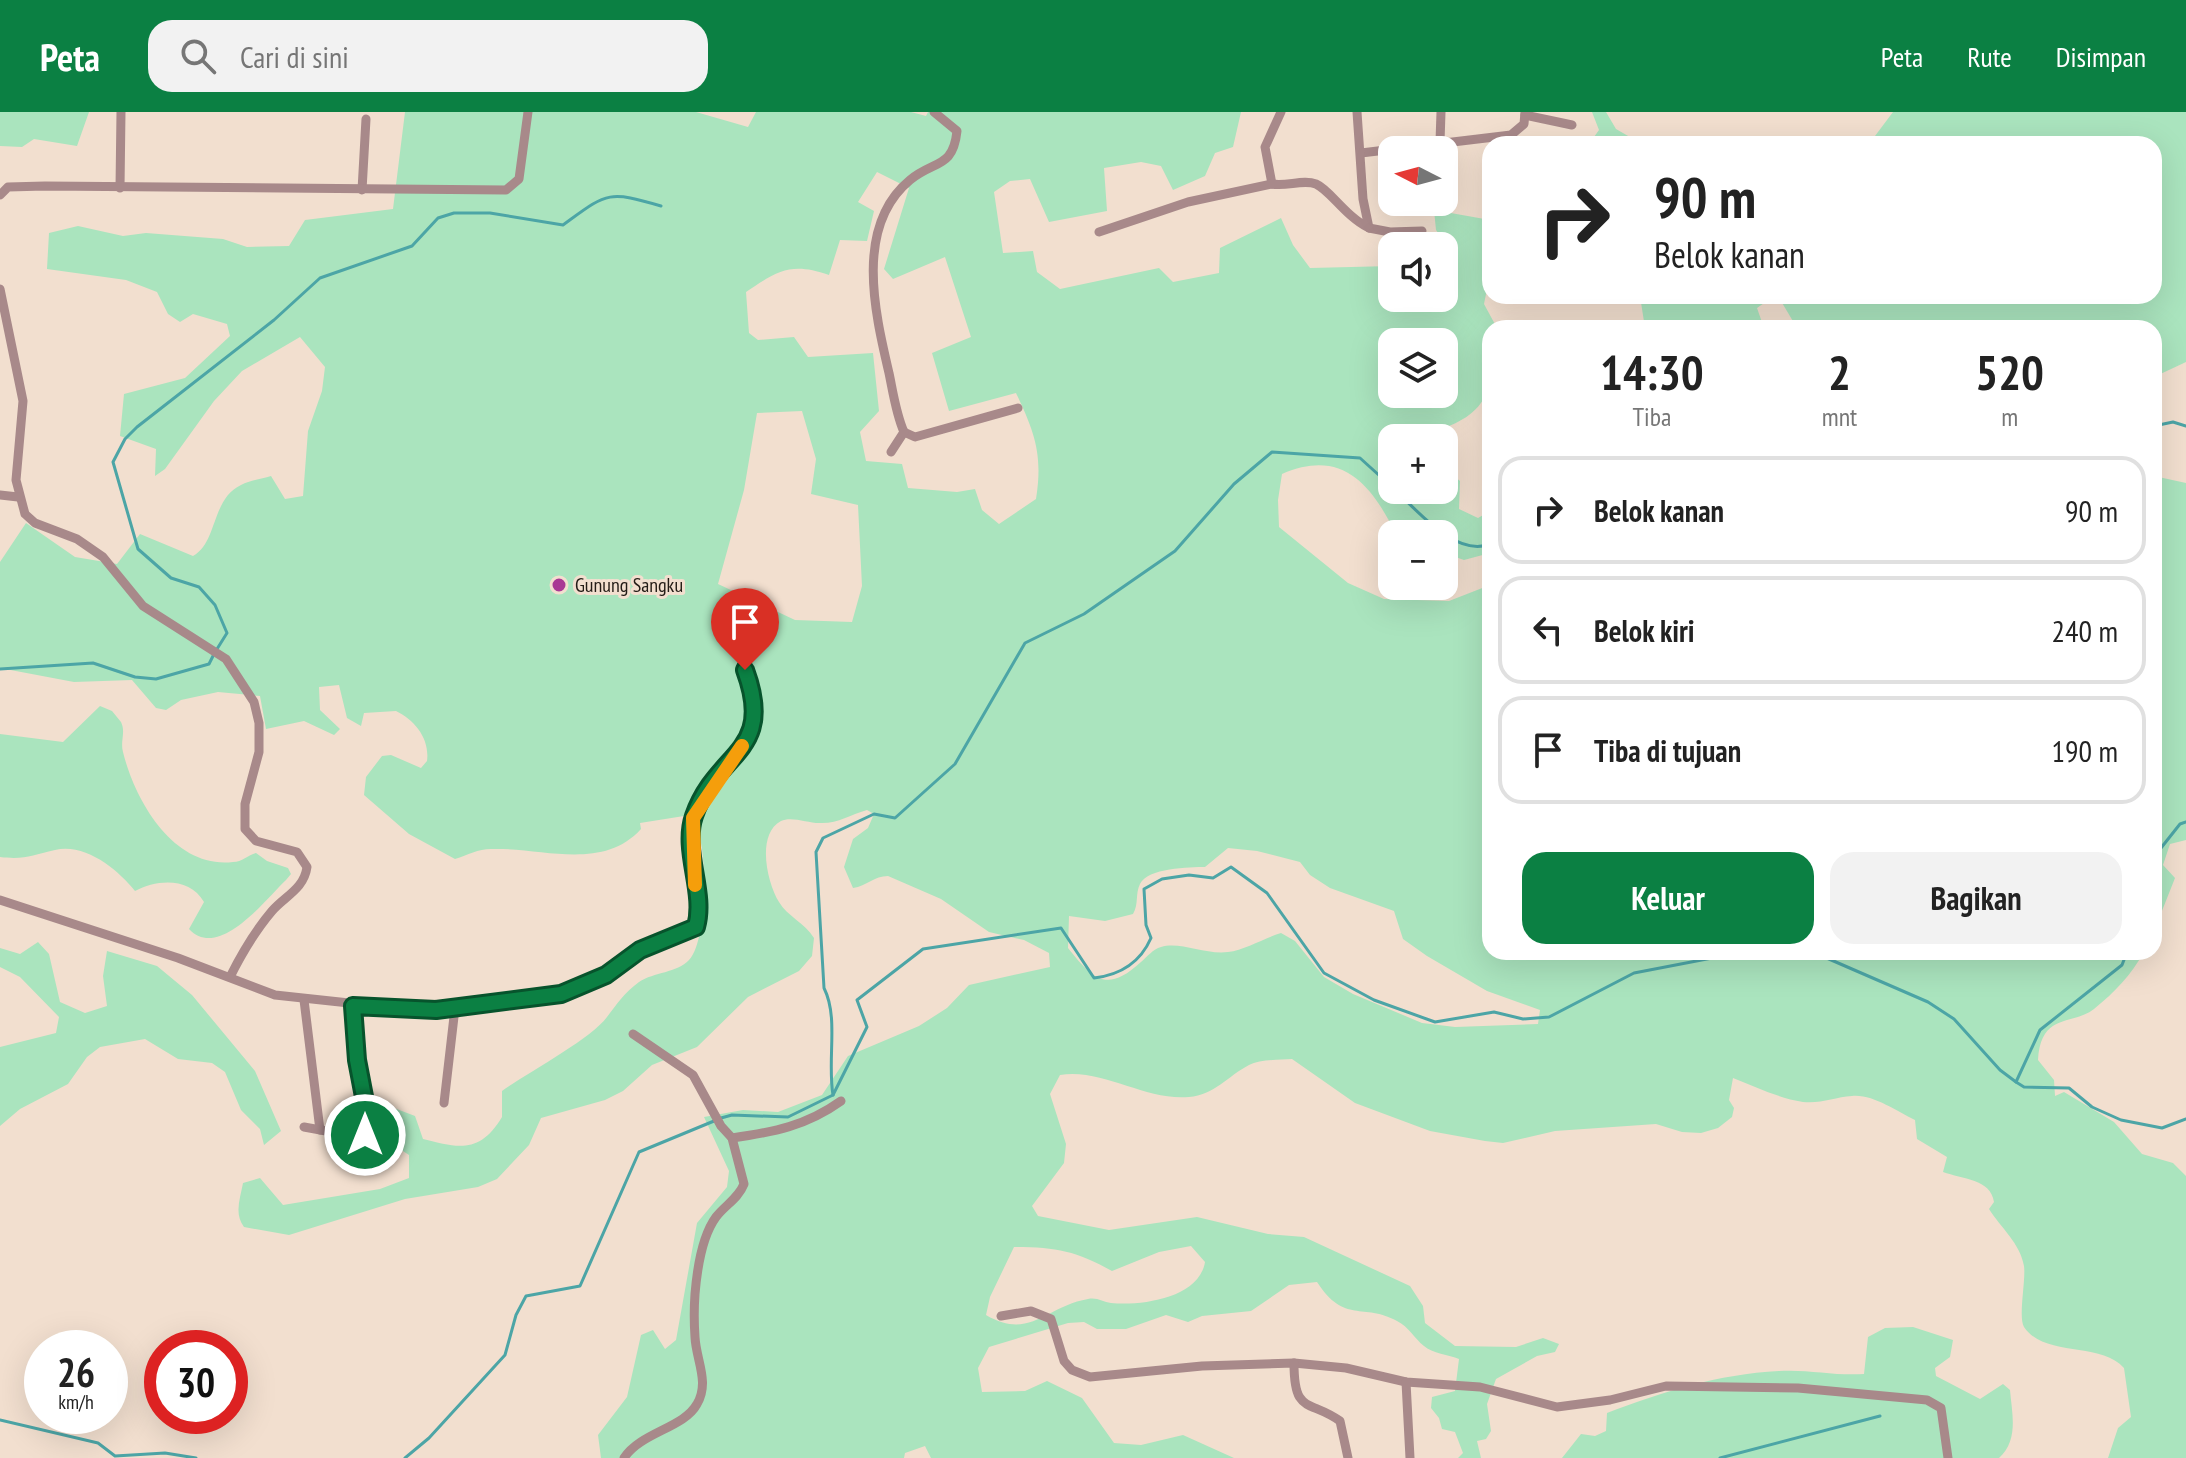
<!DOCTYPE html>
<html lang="id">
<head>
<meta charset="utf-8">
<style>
	body { margin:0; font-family:"PT Sans Narrow",sans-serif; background:#f2f2f2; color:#222; height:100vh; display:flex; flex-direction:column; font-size:30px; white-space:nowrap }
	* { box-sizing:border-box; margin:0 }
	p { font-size:26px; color:#767676 }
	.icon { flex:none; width:44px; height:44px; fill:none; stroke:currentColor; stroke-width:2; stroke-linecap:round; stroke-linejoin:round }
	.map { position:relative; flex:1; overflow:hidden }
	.side { position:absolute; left:1482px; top:208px; width:680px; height:640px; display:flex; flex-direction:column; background:#fff; border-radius:24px; box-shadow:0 8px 32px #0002 }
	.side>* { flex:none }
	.banner { position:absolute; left:1482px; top:24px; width:680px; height:168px; border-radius:24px; box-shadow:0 8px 32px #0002; background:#fff; color:#222; overflow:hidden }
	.needle { width:52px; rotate:276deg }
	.buttons { position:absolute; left:1378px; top:24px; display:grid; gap:16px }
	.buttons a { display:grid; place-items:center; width:80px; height:80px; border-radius:16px; background:#fff; box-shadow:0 8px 32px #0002; font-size:40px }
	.speed { position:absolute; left:24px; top:1218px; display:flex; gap:16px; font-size:40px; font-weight:700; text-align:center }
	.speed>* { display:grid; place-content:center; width:104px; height:104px; border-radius:50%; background:#fff; box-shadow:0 8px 32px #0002; line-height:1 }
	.speed small { font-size:20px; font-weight:400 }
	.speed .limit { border:12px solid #d22; background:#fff; color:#111 }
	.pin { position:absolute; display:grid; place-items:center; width:68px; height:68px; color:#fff; margin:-82px -34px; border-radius:50% 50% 50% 0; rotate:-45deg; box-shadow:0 0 8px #0007 }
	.pin .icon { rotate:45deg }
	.me { position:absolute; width:88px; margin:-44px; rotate:0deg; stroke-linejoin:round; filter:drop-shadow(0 0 6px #0008) }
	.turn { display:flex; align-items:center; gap:28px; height:168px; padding:0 40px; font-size:36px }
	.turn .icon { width:104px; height:104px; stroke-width:2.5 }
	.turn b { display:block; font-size:56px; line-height:68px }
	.eta { display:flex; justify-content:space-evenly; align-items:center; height:136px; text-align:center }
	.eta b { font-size:48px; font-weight:600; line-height:56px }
	.primary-button { display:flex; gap:16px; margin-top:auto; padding:16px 40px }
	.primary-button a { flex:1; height:92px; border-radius:24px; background:#0b8043; color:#fff; font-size:32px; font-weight:600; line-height:92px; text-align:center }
	.primary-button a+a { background:#f2f2f2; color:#222 }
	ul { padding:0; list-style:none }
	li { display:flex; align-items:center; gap:24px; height:108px; margin:0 16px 12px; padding:0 24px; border:4px solid #e0e0e0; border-radius:24px }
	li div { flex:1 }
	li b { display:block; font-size:30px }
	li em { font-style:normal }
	header { display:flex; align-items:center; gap:48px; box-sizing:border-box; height:112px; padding:0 40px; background:#0b8043; color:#fff }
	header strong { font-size:38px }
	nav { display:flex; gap:44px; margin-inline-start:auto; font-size:28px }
	.search { width:560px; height:72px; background:#f2f2f2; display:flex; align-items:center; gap:20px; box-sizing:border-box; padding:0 28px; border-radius:24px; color:#767676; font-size:30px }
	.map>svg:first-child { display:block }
	.green { fill:#aae4be; fill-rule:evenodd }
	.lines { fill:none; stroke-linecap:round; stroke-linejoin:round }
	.stream { stroke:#4ca5a6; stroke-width:3 }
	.minor { stroke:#a8898a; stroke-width:9 }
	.route-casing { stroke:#07532c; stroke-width:20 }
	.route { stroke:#0b8043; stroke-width:14 }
	.slow { stroke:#f59e0b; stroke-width:14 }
	.poi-dot { fill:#a93894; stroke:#f2dfcf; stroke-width:3 }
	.labels { text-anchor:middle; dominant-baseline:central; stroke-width:6; stroke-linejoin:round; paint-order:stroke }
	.poi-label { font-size:20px; fill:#231c16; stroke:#f2dfcf; text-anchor:start }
</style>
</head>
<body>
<header>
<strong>Peta</strong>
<div class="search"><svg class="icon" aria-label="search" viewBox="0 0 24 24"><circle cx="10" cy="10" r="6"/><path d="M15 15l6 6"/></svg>Cari di sini</div>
<nav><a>Peta</a><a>Rute</a><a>Disimpan</a></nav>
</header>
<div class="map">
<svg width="2186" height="1346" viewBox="0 0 2186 1346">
	<rect width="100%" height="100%" fill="#f2dfcf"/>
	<g class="green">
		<polygon points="0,0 89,0 77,34 34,27 22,35 0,34"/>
		<path d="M405,0H696L748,15L756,0H911L926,4L928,0H1241L1233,35L1215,41L1205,64L1173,78L1161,54L1141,50L1104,56L1107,99L1049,110L1030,67L1010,69L994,80L1003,141L1033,139L1037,160L1060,177L1159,156L1173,170L1219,161L1220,136L1281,106L1293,133L1310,156L1392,154V186H1444V140L1448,135L1436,118L1434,98L1490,108V162L1484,192L1497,216H1490C1490,263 1499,293 1449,314L1445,332L1451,340L1446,353L1450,361L1460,369L1459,397L1478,406L1490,399V441L1464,448L1444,441V422H1396C1371,372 1342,336 1282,362L1278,388L1279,415L1348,471L1384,487L1449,489L1490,473V840H2144C2131,863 2115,880 2094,897C2072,914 2041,900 2038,948L2054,968L2055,984L2064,980L2114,1010L2142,1042L2173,1051L2186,1064V1346H2108L2118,1316L2131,1305L2124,1256C2100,1229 2045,1246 2024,1215C2018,1205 2026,1168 2024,1154C2020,1131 2001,1116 1989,1097L1994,1090C1991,1067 1962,1067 1943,1060L1947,1045L1917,1027L1915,1008C1896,999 1873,982 1852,984C1835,985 1821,992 1803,990C1778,986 1756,975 1733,966L1729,988L1734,996L1732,1005L1718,1016L1701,1021L1682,1020L1656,1012L1555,1019L1503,1031L1485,1029L1430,1019L1355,991L1292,947C1280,948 1260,947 1249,953C1228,964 1214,983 1189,985C1145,989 1103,956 1060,963L1050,982L1066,1032L1064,1051L1032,1094L1038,1104L1109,1118L1197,1105L1268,1122L1304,1125L1410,1174L1423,1194L1425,1211L1455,1234L1516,1235L1543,1226L1559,1232L1555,1240L1537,1244L1496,1267L1487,1292L1491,1319L1486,1327L1477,1329L1481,1346H1458L1463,1341L1455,1320L1442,1317L1439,1306L1431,1296L1432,1285L1455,1279L1459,1247C1449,1243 1432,1241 1424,1234C1414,1226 1409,1215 1397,1209C1363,1190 1345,1213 1317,1170L1289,1173L1251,1199L1202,1204L1188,1210L1166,1203L1126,1217H1097L1084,1210L1068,1211L989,1235L978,1256L982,1280L1025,1279L1047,1269L1082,1286L1114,1331L1141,1333L1183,1323L1234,1346H931L925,1334L905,1341L904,1346H601L598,1323L627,1285L641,1223L653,1218L665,1237L676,1228L697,1111L727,1075L729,1059L704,1005L743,998L778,1000L822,983L848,944L919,914L947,896L969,873L1050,855L1049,841L1024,828L989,820L941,787L888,764C874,764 867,774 853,776L844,755L853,727L868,716L874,702L867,698C849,703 838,712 819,711C808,711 791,704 781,709C756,722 767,771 779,790C787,804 805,811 814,826L812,844L799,859L748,885L697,935L652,953L623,979L605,988L541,1006L529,1033L497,1067L478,1075L405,1087L289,1123L244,1115C234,1102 240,1087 243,1071L260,1066L283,1093L380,1077L409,1066V1043L383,1026L378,1006L394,996L415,1004L423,1027C458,1036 480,1042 502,1005V979C527,961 591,927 607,905C616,893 625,880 639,870C654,860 677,861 689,848C707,829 707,747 699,723C697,716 688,710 684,704L640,711L641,717C602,760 541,735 491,737C478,737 468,743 455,747L409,722L364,683L366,665L382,644L391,643L421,656L427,649C430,627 415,608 396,599L364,601L361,614L347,606L339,573L319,575L320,598L340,617L334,623L304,609L266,617L260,584L218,580L181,588L166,598L156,596L132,568L74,570L0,556V450L26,411L75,445L117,452L140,422L193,444C218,430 211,387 241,373C250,368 261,367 271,364L285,387L303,384L308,319L322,279L325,255L300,225L242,259L214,289L165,357L155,364L156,337L120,324L124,282L185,266L230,224L227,212L193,202L180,210L168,202L157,180L126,168L47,157L49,121L78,114L123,124L146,121L223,127L247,135L289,134L305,108L393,97ZM877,60L909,76L884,157L893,167L945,145L971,225L932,241L949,299L1016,281C1035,321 1043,343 1036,387L999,412L982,398L975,377L957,380L908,376L902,352L866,349L860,320L879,299L873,241L808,245L794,225L758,228L749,221L746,180C778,158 792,150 829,163L840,128L867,129L874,99L858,90ZM1392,230H1444V282H1392ZM802,299L816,347L811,382L858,393L862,474L852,510L795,508L718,472L744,378L757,301ZM1392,326H1444V378H1392ZM1228,736L1257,739L1300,750L1310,763L1330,776L1394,799L1403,827L1427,844L1487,879L1540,898L1538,912L1455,915L1422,911L1353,882L1324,865L1295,829L1281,821C1264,826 1245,838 1228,840C1205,843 1180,829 1161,835C1153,837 1147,845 1141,850C1106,882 1093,867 1068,836L1069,804L1105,809L1133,802C1139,792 1135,782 1140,772C1147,756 1190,755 1205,755ZM1191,1134L1205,1150C1199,1186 1142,1194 1111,1191C1103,1190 1097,1185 1088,1187C1046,1194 1030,1229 986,1203L990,1185L1014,1135C1056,1135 1076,1139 1112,1159L1159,1140Z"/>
		<polygon points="1592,0 1606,0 1616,17 1642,32 1589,32 1599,18"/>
		<polygon points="1893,0 2186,0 2186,250 2154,265 2154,216 1797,216 1778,184 2154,184 2154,32 1869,32"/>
		<polygon points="1640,184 1774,184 1757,196 1764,216 1645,216"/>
		<polygon points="2154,364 2186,371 2186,728 2170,732 2163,753 2175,766 2154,819"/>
		<path d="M100,594L112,599L121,610C126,620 120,629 123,640C135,689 174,757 233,750C242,750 248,743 256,741L267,749L288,756L291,762L286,768C265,788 219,849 189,817L204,790C190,765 157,767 135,779C118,758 86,731 55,738C32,743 25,748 0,745V622L63,630Z"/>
		<polygon points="38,830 49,842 60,890 85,901 107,894 103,864 107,839 157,854 192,883 255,959 281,1019 264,1033 260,1017 241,998 225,960 212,951 178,947 145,927 100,935 87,945 68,972 20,997 0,1014 0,935 56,921 59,905 20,865 0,855 0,836 20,842"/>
		<path d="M1913,1215L1953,1228L1950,1245L1935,1256L1936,1264L1980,1287L2003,1272L2010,1278C2012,1302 2019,1328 1999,1346H1562L1581,1322L1595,1324L1606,1319L1607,1301C1663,1280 1718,1262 1779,1259C1807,1257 1835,1264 1864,1262L1868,1225L1885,1216Z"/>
	</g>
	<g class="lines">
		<g class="stream">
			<polyline points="2154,314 2173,310 2186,314"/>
			<path d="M1395,378C1417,398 1456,446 1490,432"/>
			<path d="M217,537L227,521L215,493L199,475L171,466L138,437L113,350L125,327L137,315L274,208L320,166L412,134L438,106L454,101H490L563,113C607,81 607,78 661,94"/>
			<polyline points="0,557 93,551 135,565 156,567 209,552 213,544"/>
			<polyline points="2154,756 2157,741 2180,712 2186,710"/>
			<polyline points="2016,970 2024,975 2069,976 2092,995 2121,1008 2162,1016 2186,1007"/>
			<path d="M833,983C827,948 839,906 824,876L816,740L823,726L874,702L895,706L955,652L1025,531L1084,502L1175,439L1234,372L1272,340L1360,346L1392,375"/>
			<path d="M721,1006L732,1003L788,1005L833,983L867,915L857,888L923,837L1061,816L1094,866C1120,863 1140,851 1151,826L1146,813L1144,777L1162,767L1189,763L1213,766L1231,755L1267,781L1324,861L1374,888L1435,910L1494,900L1523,907L1549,905L1634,861L1712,846L1822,844L1928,890L1954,907L2000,958L2016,970L2040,918L2122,853L2127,840"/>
			<polyline points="0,1308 98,1331 115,1344 165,1341 196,1346"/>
			<polyline points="405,1346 429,1326 505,1243 516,1203 526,1184 580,1174 639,1040 714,1009"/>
			<polyline points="1720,1346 1880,1304"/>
		</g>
		<g class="minor">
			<polyline points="1525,3 1572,13"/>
			<polyline points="1440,30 1441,0"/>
			<polyline points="1361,41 1511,23 1524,12 1525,0"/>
			<polyline points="1272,72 1265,35 1281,0"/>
			<polyline points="120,76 121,0"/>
			<polyline points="362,78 366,7"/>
			<polyline points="0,83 8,75 45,74 506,78 519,67 528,0"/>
			<polyline points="1369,116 1390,120 1422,119"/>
			<path d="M1099,120L1188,90L1272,72C1286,75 1303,67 1316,72C1330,78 1345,104 1369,116L1363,87L1357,0"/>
			<path d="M0,177L23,289L16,368L25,402L35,411L77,427L103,445L143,494L226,547L254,590L259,611V640L245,692V717L256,729L297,740L307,755C304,777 285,784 272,799C255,819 242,841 230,865"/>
			<polyline points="904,320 915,325 1018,296"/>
			<path d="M891,340L904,320C896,302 893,280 889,261C875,201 854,114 910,68C934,48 953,57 957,19L934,0"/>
			<polyline points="0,383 18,385"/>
			<polyline points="0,788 178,846 275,883 414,898 561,882 606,863 640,838 696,815 693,706 755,613 754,582 736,534"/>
			<polyline points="304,888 320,1018"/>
			<polyline points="444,991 455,896"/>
			<polyline points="304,1015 359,1025 370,1016 357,948 353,894"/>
			<path d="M732,1026C774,1020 806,1014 841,989"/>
			<polyline points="1001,1204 1031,1199 1051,1207 1064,1249 1072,1258 1090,1265 1202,1254 1294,1251 1346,1256 1406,1270 1480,1275 1557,1295 1610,1288 1666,1274 1798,1276 1927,1288 1941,1296 1948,1346"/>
			<path d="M1294,1251C1294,1303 1309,1287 1340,1309L1348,1346"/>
			<polyline points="1406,1270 1410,1346"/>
			<path d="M624,1346C641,1320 684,1316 697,1292C710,1270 696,1248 695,1225C694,1211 694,1196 695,1182C697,1158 702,1124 716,1105C725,1093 738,1087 744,1072L732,1026L721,1014L693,963L633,922"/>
		</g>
	</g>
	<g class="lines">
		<defs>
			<path id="route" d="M365,1023L370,1016L357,948L353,894L436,898L561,882L606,863L640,838L696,815C706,780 682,739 694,704C717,638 776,642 745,558"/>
		</defs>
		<use href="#route" class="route-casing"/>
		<use href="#route" class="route"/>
		<polyline class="slow" points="695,773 693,706 742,634"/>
	</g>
	<circle class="poi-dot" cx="559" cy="473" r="8"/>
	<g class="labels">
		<g class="poi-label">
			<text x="575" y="473">Gunung Sangku</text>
		</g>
	</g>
</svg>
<div class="buttons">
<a><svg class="needle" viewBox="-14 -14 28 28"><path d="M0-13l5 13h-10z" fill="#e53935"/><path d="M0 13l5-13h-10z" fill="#767676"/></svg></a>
<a><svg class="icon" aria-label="sound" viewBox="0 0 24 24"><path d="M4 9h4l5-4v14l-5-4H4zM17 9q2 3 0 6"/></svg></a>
<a><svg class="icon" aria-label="layers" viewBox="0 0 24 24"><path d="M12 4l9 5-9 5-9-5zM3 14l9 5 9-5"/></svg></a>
<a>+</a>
<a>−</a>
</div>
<div class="speed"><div>26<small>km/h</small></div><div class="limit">30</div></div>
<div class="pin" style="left:745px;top:558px;background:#d93025"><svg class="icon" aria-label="arrive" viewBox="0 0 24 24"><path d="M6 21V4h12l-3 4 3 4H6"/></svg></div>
<svg class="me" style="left:365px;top:1023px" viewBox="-20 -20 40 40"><circle r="17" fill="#0b8043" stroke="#fff" stroke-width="3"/><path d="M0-11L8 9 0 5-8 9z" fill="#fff"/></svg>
<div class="banner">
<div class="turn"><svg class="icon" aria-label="right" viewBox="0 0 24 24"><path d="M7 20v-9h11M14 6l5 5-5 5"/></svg><div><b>90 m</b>Belok kanan</div></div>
</div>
<section class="side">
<div class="eta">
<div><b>14:30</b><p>Tiba</p></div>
<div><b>2</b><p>mnt</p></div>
<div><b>520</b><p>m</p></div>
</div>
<ul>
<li><svg class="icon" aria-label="right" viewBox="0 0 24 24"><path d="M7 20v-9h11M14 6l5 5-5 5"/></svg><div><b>Belok kanan</b></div><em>90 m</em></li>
<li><svg class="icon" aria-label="left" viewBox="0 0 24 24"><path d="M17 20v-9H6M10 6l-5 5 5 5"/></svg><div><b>Belok kiri</b></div><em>240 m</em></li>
<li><svg class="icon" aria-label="arrive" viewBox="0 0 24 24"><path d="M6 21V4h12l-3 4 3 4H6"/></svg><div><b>Tiba di tujuan</b></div><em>190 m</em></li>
</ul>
<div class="primary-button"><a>Keluar</a><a>Bagikan</a></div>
</section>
</div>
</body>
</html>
